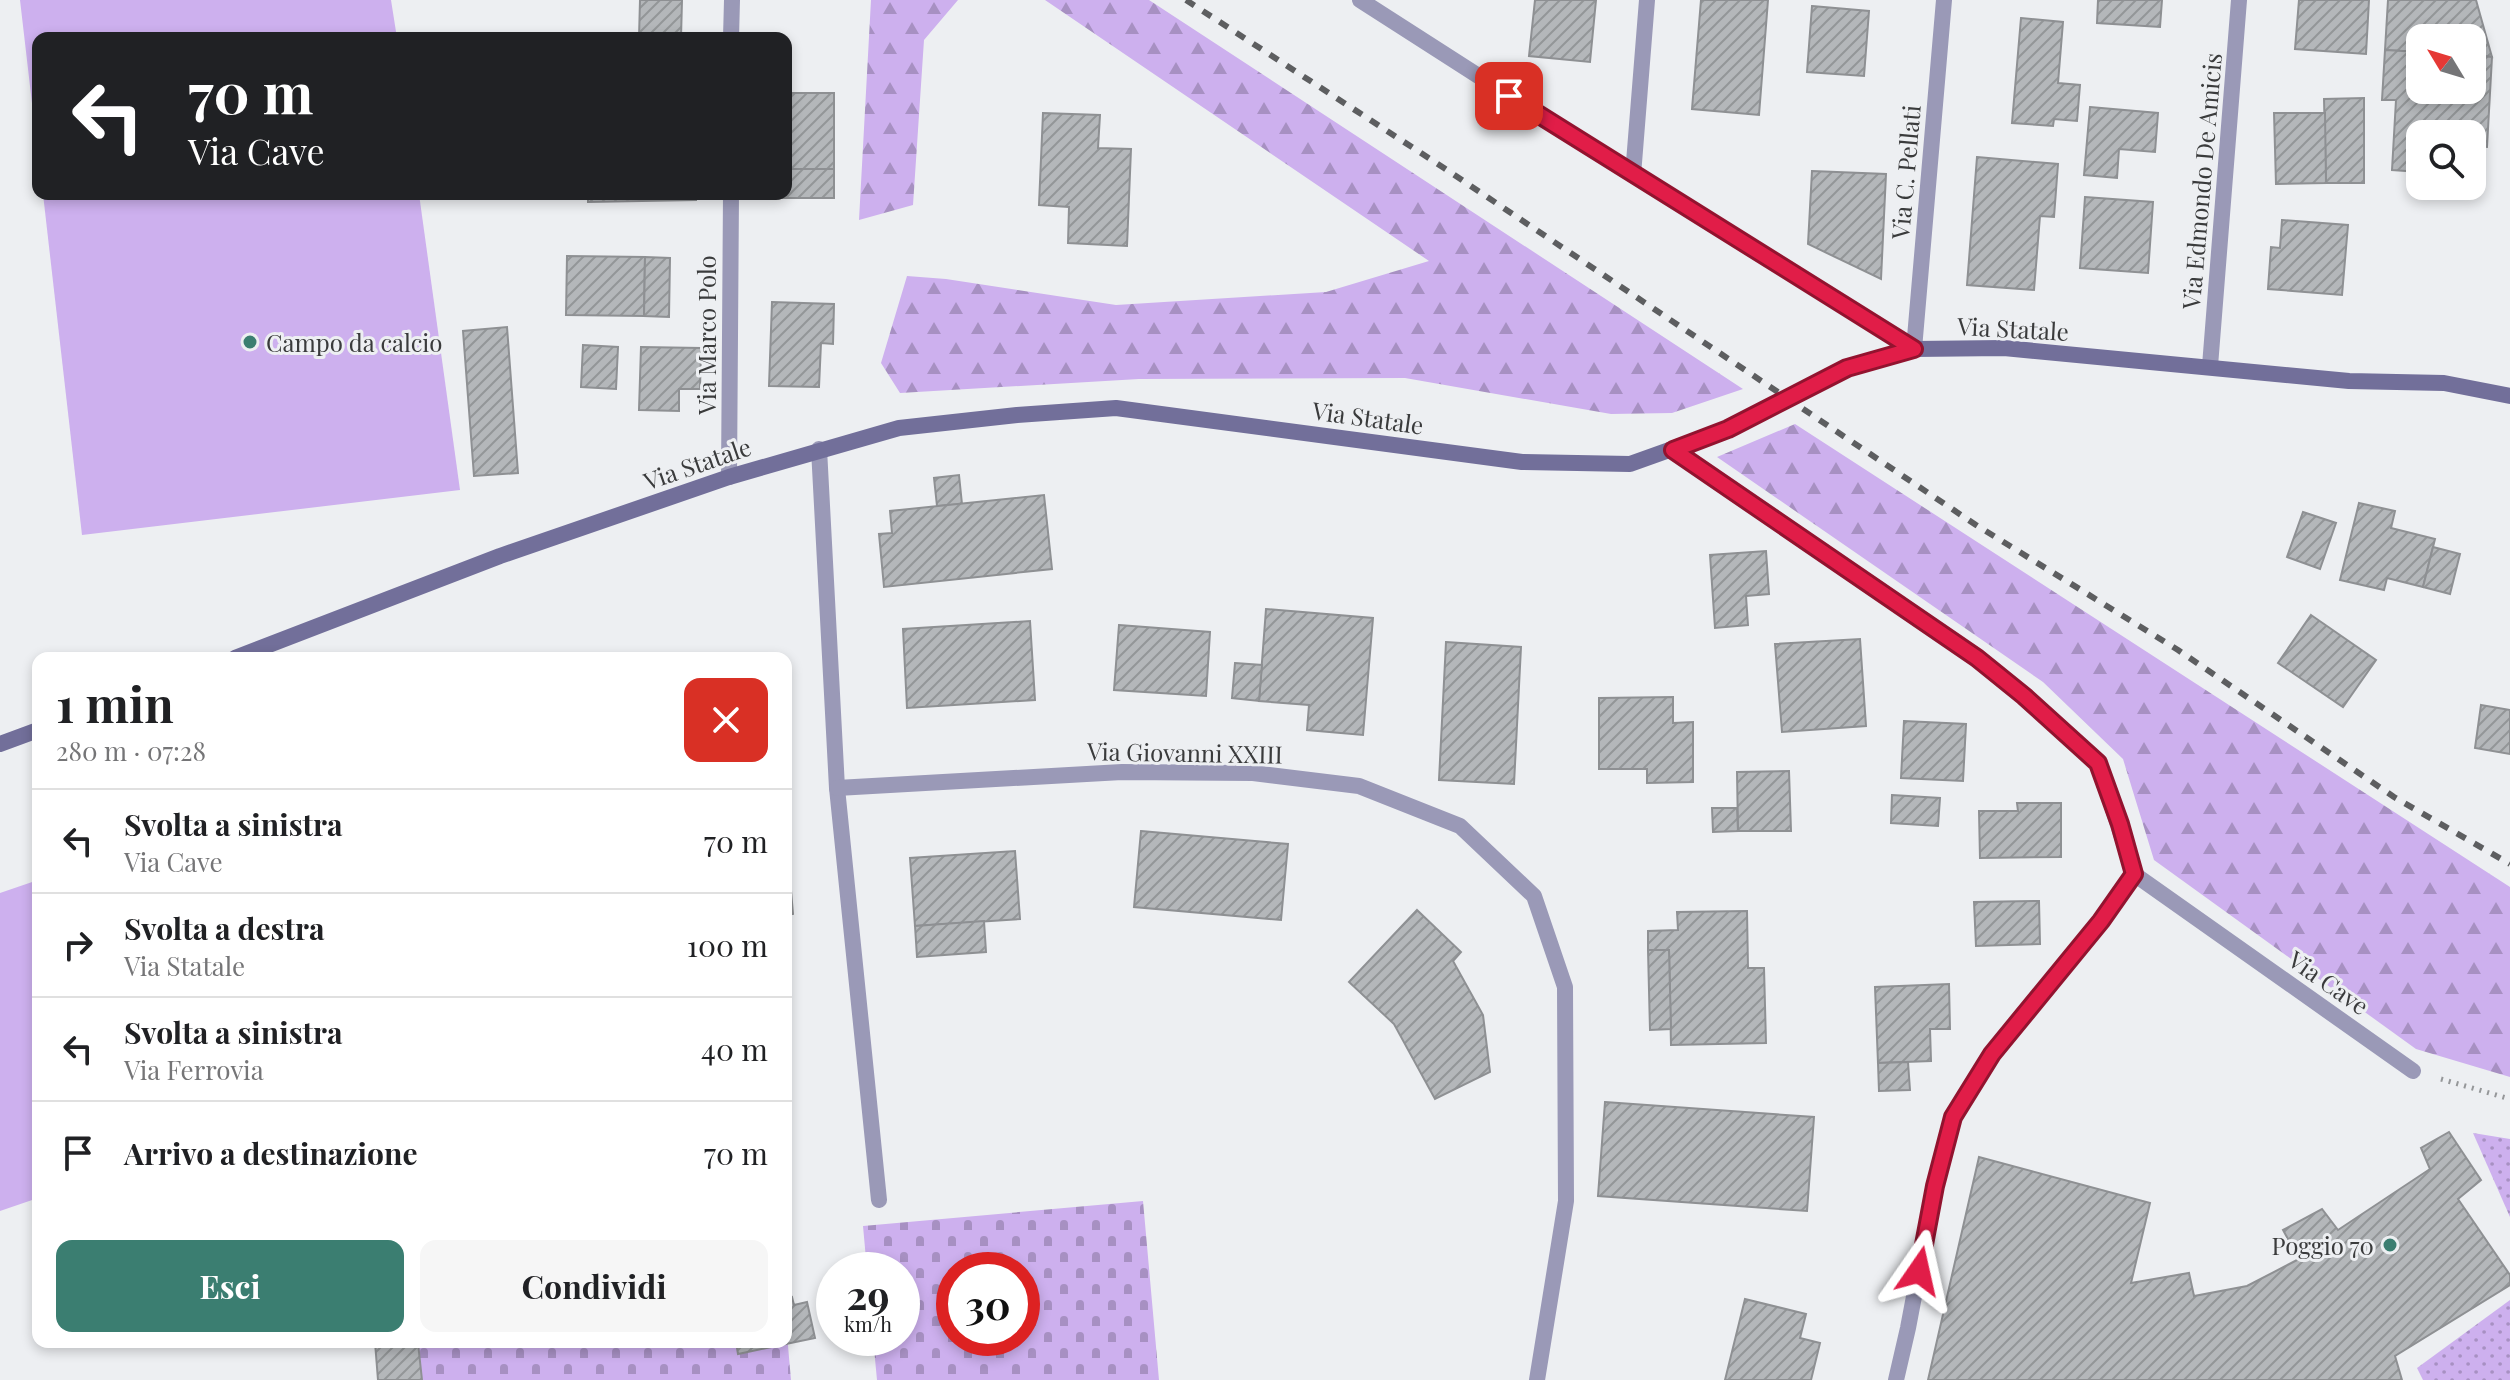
<!DOCTYPE html>
<html lang="it">
<head>
<meta charset="utf-8">
<style>
	body { margin:0; font-family:"Playfair Display",serif; background:#f6f6f6; color:#202124; height:100vh; display:flex; flex-direction:column; font-size:30px; white-space:nowrap }
	* { box-sizing:border-box; margin:0 }
	p { font-size:26px; color:#757577 }
	.icon { flex:none; width:44px; height:44px; fill:none; stroke:currentColor; stroke-width:2; stroke-linecap:round; stroke-linejoin:round }
	.map { position:relative; flex:1; overflow:hidden }
	.panel { position:absolute; left:32px; top:652px; width:760px; height:696px; display:flex; flex-direction:column; background:#fff; border-radius:16px; box-shadow:0 4px 12px #0003 }
	.panel>* { flex:none }
	.top-card { position:absolute; left:32px; top:32px; width:760px; height:168px; border-radius:16px; box-shadow:0 4px 12px #0003; background:#202124; color:#fff; overflow:hidden }
	.needle { width:52px; rotate:308deg }
	.tools { position:absolute; left:2406px; top:24px; display:grid; gap:16px }
	.tools a { display:grid; place-items:center; width:80px; height:80px; border-radius:16px; background:#fff; box-shadow:0 4px 12px #0003; font-size:40px }
	.speed { position:absolute; left:816px; top:1252px; display:flex; gap:16px; font-size:40px; font-weight:700; text-align:center }
	.speed>* { display:grid; place-content:center; width:104px; height:104px; border-radius:50%; background:#fff; box-shadow:0 4px 12px #0003; line-height:1 }
	.speed small { font-size:20px; font-weight:400 }
	.speed .limit { border:12px solid #d22; background:#fff; color:#111 }
	.pin { position:absolute; display:grid; place-items:center; width:68px; height:68px; color:#fff; margin:-34px; border-radius:16px; box-shadow:0 4px 12px #0006 }
	.me { position:absolute; width:88px; margin:-44px; rotate:11deg; stroke-linejoin:round; filter:drop-shadow(0 0 6px #0008) }
	.turn { display:flex; align-items:center; gap:28px; height:168px; padding:0 24px; font-size:36px }
	.turn .icon { width:104px; height:104px; stroke-width:2.5 }
	.turn b { display:block; font-size:56px; line-height:68px }
	.round { display:grid; place-items:center; flex:none; width:84px; height:84px; border-radius:16px; background:#f6f6f6 }
	.overview { display:flex; align-items:center; justify-content:space-between; height:136px; padding:0 24px }
	h1 { font-size:48px; font-weight:700; line-height:60px }
	.action { display:flex; gap:16px; margin-top:auto; padding:16px 24px }
	.action a { flex:1; height:92px; border-radius:16px; background:#3b7e71; color:#fff; font-size:32px; font-weight:700; line-height:92px; text-align:center }
	.action a+a { background:#f6f6f6; color:#202124 }
	ul { padding:0; list-style:none }
	li { display:flex; align-items:center; gap:24px; height:104px; padding:0 24px; border-top:2px solid #e0e0e0 }
	li div { flex:1 }
	li b { display:block; font-size:30px }
	li em { font-style:normal }
	.map>svg:first-child { display:block }
	.grass { fill:url(#grass-dots) }
	.forest { fill:url(#forest-firs) }
	.cemetery { fill:url(#cemetery-stones); fill-rule:evenodd }
	.pitch { fill:#cdb0ee }
	.building { fill:url(#building-hatch); stroke:#8e9093; stroke-width:2 }
	.lines { fill:none; stroke-linecap:round; stroke-linejoin:round }
	.path { stroke:#959799; stroke-width:5; stroke-dasharray:2 6; stroke-linecap:butt }
	.street { stroke:#9a99b7; stroke-width:16 }
	.secondary { stroke:#726f9a; stroke-width:16 }
	.rail { stroke:#5d5e60; stroke-width:6; stroke-dasharray:10 10; stroke-linecap:butt }
	.route-casing { stroke:#92132f; stroke-width:20 }
	.route { stroke:#e11d48; stroke-width:14 }
	.poi-dot { fill:#3b7e71; stroke:#edeff2; stroke-width:3 }
	.labels { text-anchor:middle; dominant-baseline:central; stroke-width:6; stroke-linejoin:round; paint-order:stroke }
	.street-label { font-size:24px; fill:#3a3b3c; stroke:#edeff2 }
	.poi-label { font-size:24px; fill:#3a3b3c; stroke:#edeff2; text-anchor:start }
</style>
</head>
<body>
<div class="map">
<svg width="2510" height="1380" viewBox="0 0 2510 1380">
	<defs>
		<pattern id="grass-dots" width="8" height="8" patternUnits="userSpaceOnUse" patternTransform="scale(2)"><rect width="8" height="8" fill="#cdb0ee"/><path d="M2 2h.1M6 6h.1" fill="none" stroke="#a790c2" stroke-width="1.8" stroke-linecap="round"/></pattern>
		<pattern id="forest-firs" width="22" height="20" patternUnits="userSpaceOnUse" patternTransform="scale(2)"><rect width="22" height="20" fill="#cdb0ee"/><path d="M5 1l3.5 6h-7zM16 11l3.5 6h-7z" fill="#a790c2"/></pattern>
		<pattern id="cemetery-stones" width="16" height="16" patternUnits="userSpaceOnUse" patternTransform="scale(2)"><rect width="16" height="16" fill="#cdb0ee"/><path d="M2 7V4a2 2 0 0 1 4 0v3zM10 15v-3a2 2 0 0 1 4 0v3z" fill="#a790c2"/></pattern>
		<pattern id="building-hatch" width="6" height="6" patternUnits="userSpaceOnUse" patternTransform="scale(2)"><rect width="6" height="6" fill="#b4b7ba"/><path d="M-1 1l2-2M0 6l6-6M5 7l2-2" fill="none" stroke="#939698"/></pattern>
	</defs>
	<rect width="100%" height="100%" fill="#edeff2"/>
	<g class="grass">
		<polygon points="2473,1133 2510,1139 2510,1217"/>
		<polygon points="2510,1300 2510,1380 2423,1380 2417,1368"/>
	</g>
	<g class="forest">
		<polygon points="871,0 958,0 924,40 913,205 859,220"/>
		<polygon points="1045,0 1149,0 1743,389 1672,413 1611,414 1405,378 1139,379 900,393 881,363 907,276 946,279 1116,305 1326,292 1429,261"/>
		<polygon points="1795,424 2510,887 2510,1077 2416,1049 2154,860 2123,759 2043,682 1717,457"/>
	</g>
	<g class="cemetery">
		<path d="M1143,1201L1159,1380H877L873,1338H902V1270H867L863,1226ZM954,1270H1022V1338H954Z"/>
		<polygon points="786,1323 791,1380 378,1380 375,1342 786,1342"/>
	</g>
	<g class="pitch">
		<polygon points="20,0 391,0 397,38 38,38 38,155"/>
		<polygon points="43,194 419,194 460,490 82,535"/>
		<polygon points="38,880 38,1198 0,1211 0,893"/>
	</g>
	<g class="building">
		<polygon points="640,0 682,0 681,38 639,38"/>
		<polygon points="1535,0 1596,0 1590,62 1529,56"/>
		<polygon points="1701,0 1768,0 1759,115 1692,109"/>
		<polygon points="2098,0 2162,0 2160,27 2097,23"/>
		<polygon points="2299,0 2369,0 2366,54 2295,49"/>
		<polygon points="2388,0 2476,0 2492,57 2472,55 2472,38 2420,38 2420,52 2385,50"/>
		<polygon points="1812,6 1869,11 1864,76 1807,72"/>
		<polygon points="2021,18 2063,22 2058,83 2080,85 2077,121 2054,119 2053,126 2012,123"/>
		<polygon points="2385,50 2420,52 2420,90 2472,90 2472,55 2492,57 2487,147 2473,146 2472,160 2472,134 2420,134 2420,172 2392,170 2396,100 2382,100"/>
		<rect x="786" y="93" width="48" height="76"/>
		<polygon points="2364,98 2364,183 2326,183 2324,99"/>
		<polygon points="2090,107 2158,113 2155,152 2119,149 2117,178 2084,175"/>
		<polygon points="1043,113 1100,115 1098,148 1131,149 1127,246 1068,243 1069,207 1039,205"/>
		<polygon points="2274,113 2325,113 2326,183 2276,184"/>
		<polygon points="1977,157 2058,164 2054,217 2040,216 2034,290 1967,285"/>
		<polygon points="786,169 834,169 834,198 783,198 783,194 786,194"/>
		<polygon points="1812,171 1886,174 1881,279 1808,244"/>
		<polygon points="2427,186 2470,186 2470,190"/>
		<polygon points="588,194 696,194 696,200 588,202"/>
		<polygon points="2085,197 2153,202 2148,273 2080,268"/>
		<polygon points="2282,220 2348,225 2342,295 2268,289 2271,247 2280,248"/>
		<polygon points="567,256 645,257 644,316 566,315"/>
		<polygon points="645,257 670,258 669,317 644,316"/>
		<polygon points="772,302 834,304 833,344 821,343 819,387 769,386"/>
		<polygon points="507,327 518,473 474,476 463,331"/>
		<polygon points="583,345 618,347 616,389 581,387"/>
		<polygon points="641,347 701,348 700,389 679,389 679,411 639,410"/>
		<polygon points="959,475 962,504 937,506 934,478"/>
		<polygon points="1044,495 1052,569 884,587 879,534 892,533 890,511"/>
		<polygon points="2359,503 2395,511 2391,528 2435,539 2423,587 2387,578 2384,590 2340,580"/>
		<polygon points="2303,512 2336,523 2320,569 2287,557"/>
		<polygon points="2433,547 2460,554 2450,594 2423,587"/>
		<polygon points="1766,551 1769,594 1746,596 1748,625 1715,628 1710,555"/>
		<polygon points="1266,609 1373,618 1363,735 1307,730 1309,705 1259,701"/>
		<polygon points="2311,615 2376,660 2343,707 2278,663"/>
		<polygon points="1030,621 1035,700 907,708 903,629"/>
		<polygon points="1119,625 1210,632 1206,696 1114,690"/>
		<polygon points="1860,639 1866,726 1782,732 1775,644"/>
		<polygon points="1446,642 1521,647 1514,784 1439,780"/>
		<polygon points="1235,663 1262,665 1259,701 1232,698"/>
		<polygon points="1673,697 1673,723 1693,722 1693,782 1647,783 1647,769 1599,769 1599,698"/>
		<polygon points="2481,705 2510,710 2510,754 2475,748"/>
		<polygon points="1904,721 1966,724 1963,781 1901,778"/>
		<polygon points="1789,771 1791,831 1738,831 1737,772"/>
		<polygon points="1892,795 1940,798 1938,826 1891,823"/>
		<polygon points="2017,803 2061,803 2061,857 1980,858 1979,811 2018,811"/>
		<polygon points="1712,808 1737,808 1738,831 1713,832"/>
		<polygon points="1141,831 1288,844 1281,920 1134,907"/>
		<polygon points="786,832 793,914 786,915"/>
		<polygon points="1015,851 1020,919 915,926 910,858"/>
		<polygon points="2039,901 2040,944 1976,946 1974,902"/>
		<polygon points="1417,910 1461,952 1453,961 1483,1015 1490,1072 1435,1099 1394,1024 1349,982"/>
		<polygon points="1747,911 1748,968 1764,968 1766,1043 1671,1045 1669,950 1648,950 1648,931 1678,930 1677,912"/>
		<polygon points="984,921 986,952 917,957 915,926"/>
		<polygon points="1648,950 1669,950 1671,1029 1650,1030"/>
		<polygon points="1949,984 1950,1029 1930,1029 1931,1061 1878,1063 1875,987"/>
		<polygon points="1908,1062 1910,1090 1879,1091 1878,1063"/>
		<polygon points="1605,1102 1814,1117 1807,1211 1598,1196"/>
		<polygon points="2449,1132 2481,1180 2458,1199 2510,1275 2510,1285 2395,1356 2402,1380 1928,1380 1979,1157 2150,1203 2131,1283 2189,1273 2194,1296 2247,1286 2299,1259 2283,1230 2322,1209 2338,1230 2430,1169 2421,1148"/>
		<polygon points="792,1297 794,1305 807,1302 815,1338 738,1354 736,1342 786,1342 786,1298"/>
		<polygon points="1745,1299 1806,1314 1800,1338 1820,1343 1811,1380 1725,1380"/>
		<polygon points="375,1342 436,1342 418,1343 422,1380 378,1380"/>
	</g>
	<g class="lines">
		<polyline class="path" points="2441,1079 2510,1099"/>
		<g class="street">
			<polyline points="1360,0 1633,175 1914,349 1944,0"/>
			<polyline points="731,38 732,0"/>
			<polyline points="1633,175 1647,0"/>
			<polyline points="2210,366 2239,0"/>
			<polyline points="819,449 837,788 879,1200"/>
			<polyline points="1673,450 1977,658 2024,696 2098,763 2134,874 2101,921 1992,1054 1953,1117 1935,1186 1908,1328 1896,1380"/>
			<polyline points="729,477 731,194"/>
			<polyline points="837,788 1122,772 1253,773 1359,786 1460,826 1534,896 1565,987 1566,1201 1537,1380"/>
			<polyline points="2134,874 2413,1071"/>
		</g>
		<g class="secondary">
			<polyline points="235,658 500,556 729,477 899,428 1017,415 1116,408 1522,462 1630,464 1728,429 1847,368 1914,349 2004,348 2349,381 2444,383 2510,396"/>
			<polyline points="0,744 38,730"/>
		</g>
		<polyline class="rail" points="1186,0 1444,168 1976,525 2178,650 2394,797 2510,864"/>
	</g>
	<g class="lines">
		<defs>
			<polyline id="route" points="1509,96 1914,349 1847,368 1728,429 1673,450 1977,658 2024,696 2098,763 2120,824 2134,874 2101,921 1992,1054 1953,1117 1935,1186 1919,1271"/>
		</defs>
		<use href="#route" class="route-casing"/>
		<use href="#route" class="route"/>
	</g>
	<g class="poi-dot">
		<circle cx="250" cy="342" r="8"/>
		<circle cx="2390" cy="1245" r="8"/>
	</g>
	<g class="labels">
		<g class="street-label">
			<text transform="translate(1905 172) rotate(-85)">Via C. Pellati</text>
			<text transform="translate(2201 181) rotate(-85)">Via Edmondo De Amicis</text>
			<text transform="translate(2013 328) rotate(3)">Via Statale</text>
			<text transform="translate(706 335) rotate(-90)">Via Marco Polo</text>
			<text transform="translate(1368 417) rotate(8)">Via Statale</text>
			<text transform="translate(697 463) rotate(-19)">Via Statale</text>
			<text transform="translate(1185 752) rotate(1)">Via Giovanni XXIII</text>
			<text transform="translate(2329 982) rotate(35)">Via Cave</text>
		</g>
		<g class="poi-label">
			<text x="266" y="342">Campo da calcio</text>
			<text x="2374" y="1245" text-anchor="end">Poggio 70</text>
		</g>
	</g>
</svg>
<div class="tools">
<a><svg class="needle" viewBox="-14 -14 28 28"><path d="M0-13l5 13h-10z" fill="#e53935"/><path d="M0 13l5-13h-10z" fill="#757577"/></svg></a>
<a><svg class="icon" aria-label="search" viewBox="0 0 24 24"><circle cx="10" cy="10" r="6"/><path d="M15 15l6 6"/></svg></a>
</div>
<div class="speed"><div>29<small>km/h</small></div><div class="limit">30</div></div>
<div class="pin" style="left:1509px;top:96px;background:#d93025"><svg class="icon" aria-label="arrive" viewBox="0 0 24 24"><path d="M6 21V4h12l-3 4 3 4H6"/></svg></div>
<svg class="me" style="left:1919px;top:1271px" viewBox="-20 -20 40 40"><path d="M0-17L14 15 0 8-14 15z" fill="#e11d48" stroke="#fff" stroke-width="4"/></svg>
<div class="top-card">
<div class="turn"><svg class="icon" aria-label="left" viewBox="0 0 24 24"><path d="M17 20v-9H6M10 6l-5 5 5 5"/></svg><div><b>70 m</b>Via Cave</div></div>
</div>
<section class="panel">
<div class="overview"><div><h1>1 min</h1><p>280 m · 07:28</p></div><a class="round" style="background:#d93025;color:#fff"><svg class="icon" aria-label="close" viewBox="0 0 24 24"><path d="M6 6l12 12M18 6L6 18"/></svg></a></div>
<ul>
<li><svg class="icon" aria-label="left" viewBox="0 0 24 24"><path d="M17 20v-9H6M10 6l-5 5 5 5"/></svg><div><b>Svolta a sinistra</b><p>Via Cave</p></div><em>70 m</em></li>
<li><svg class="icon" aria-label="right" viewBox="0 0 24 24"><path d="M7 20v-9h11M14 6l5 5-5 5"/></svg><div><b>Svolta a destra</b><p>Via Statale</p></div><em>100 m</em></li>
<li><svg class="icon" aria-label="left" viewBox="0 0 24 24"><path d="M17 20v-9H6M10 6l-5 5 5 5"/></svg><div><b>Svolta a sinistra</b><p>Via Ferrovia</p></div><em>40 m</em></li>
<li><svg class="icon" aria-label="arrive" viewBox="0 0 24 24"><path d="M6 21V4h12l-3 4 3 4H6"/></svg><div><b>Arrivo a destinazione</b></div><em>70 m</em></li>
</ul>
<div class="action"><a>Esci</a><a>Condividi</a></div>
</section>
</div>
</body>
</html>
